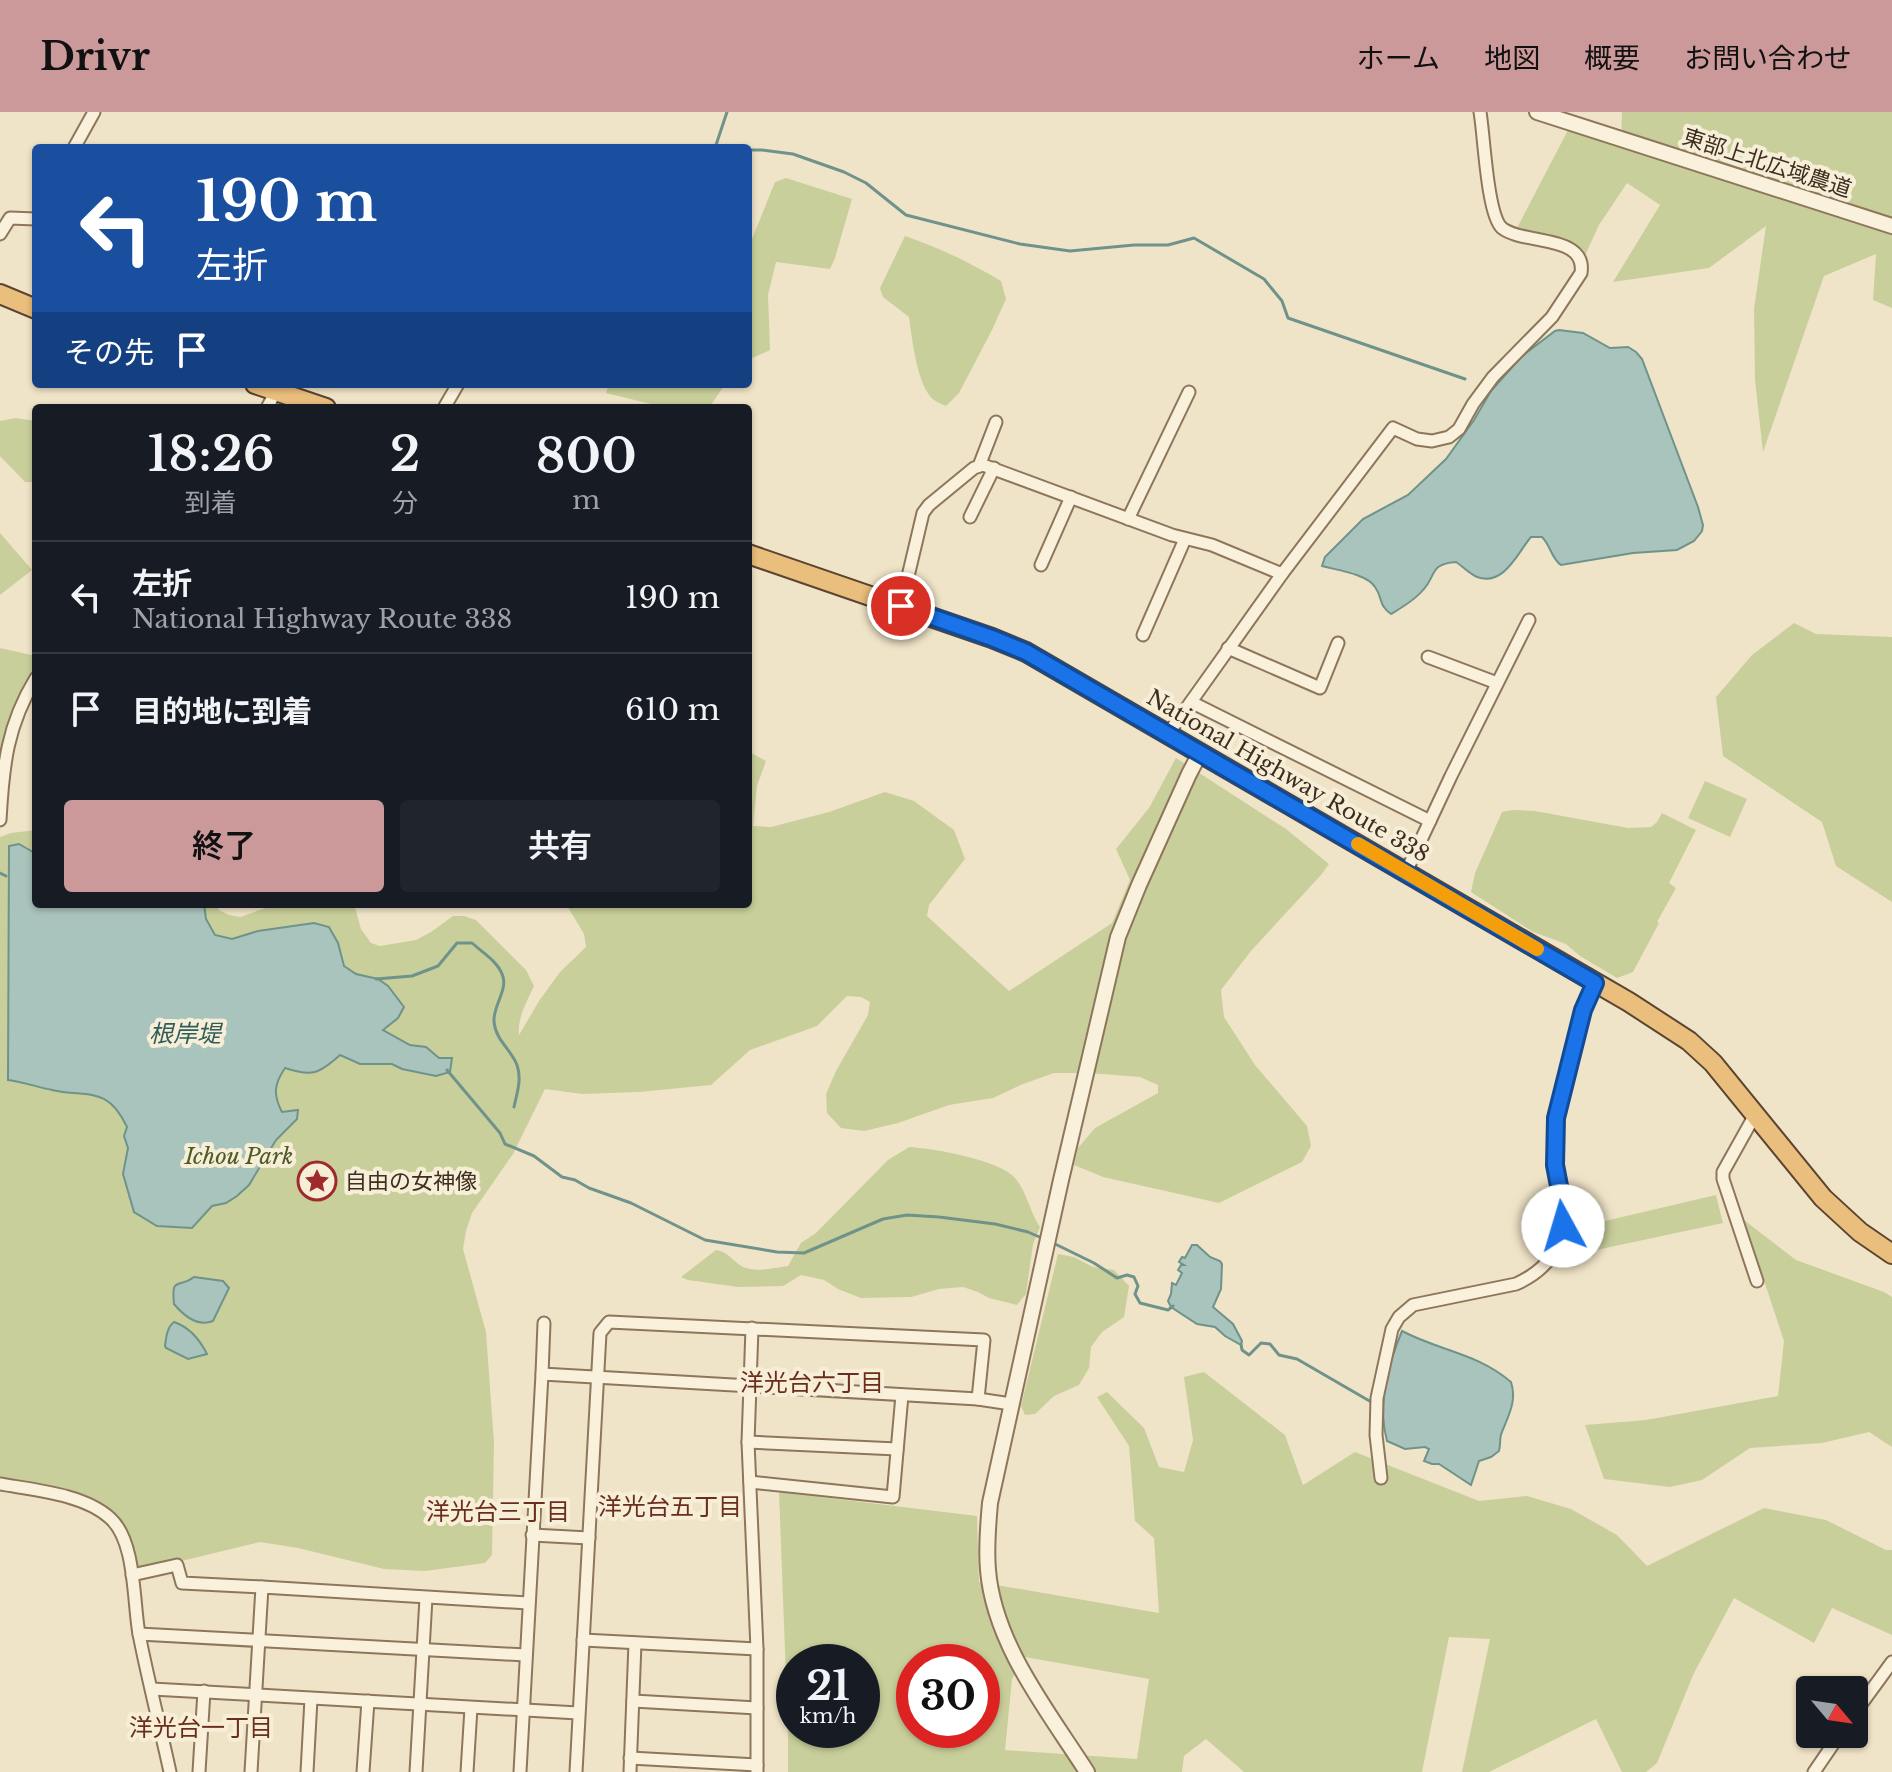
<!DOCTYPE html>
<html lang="ja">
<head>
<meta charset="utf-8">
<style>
	body { margin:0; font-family:"Libre Baskerville","Noto Sans JP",serif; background:#20242c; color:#f1f3f6; height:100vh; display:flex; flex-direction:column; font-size:30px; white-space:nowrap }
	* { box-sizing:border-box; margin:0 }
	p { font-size:26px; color:#9ea1a6 }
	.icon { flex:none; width:44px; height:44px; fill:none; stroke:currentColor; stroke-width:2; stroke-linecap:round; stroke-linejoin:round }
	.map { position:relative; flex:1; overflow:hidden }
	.details { position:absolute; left:32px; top:292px; width:720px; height:504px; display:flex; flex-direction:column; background:#171b24; border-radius:8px; box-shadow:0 2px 6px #0004 }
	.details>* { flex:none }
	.guide { position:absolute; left:32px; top:32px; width:720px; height:244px; border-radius:8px; box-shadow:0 2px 6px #0004; background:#1a4fa0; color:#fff; overflow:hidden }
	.needle { width:52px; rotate:119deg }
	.fabs { position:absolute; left:1796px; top:1564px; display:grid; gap:16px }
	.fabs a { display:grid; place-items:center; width:72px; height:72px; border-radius:8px; background:#171b24; box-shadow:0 2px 6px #0004; font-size:40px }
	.speed { position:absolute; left:776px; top:1532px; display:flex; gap:16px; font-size:40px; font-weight:700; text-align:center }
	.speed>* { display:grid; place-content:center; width:104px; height:104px; border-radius:50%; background:#171b24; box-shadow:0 2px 6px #0004; line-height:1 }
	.speed small { font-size:20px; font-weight:400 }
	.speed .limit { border:12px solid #d22; background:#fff; color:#111 }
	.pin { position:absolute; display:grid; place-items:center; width:68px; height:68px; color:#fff; margin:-34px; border:4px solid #fff; border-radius:50%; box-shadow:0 2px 8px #0007 }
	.me { position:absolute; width:88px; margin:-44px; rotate:354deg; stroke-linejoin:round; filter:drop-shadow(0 0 6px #0008) }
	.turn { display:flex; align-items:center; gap:28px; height:168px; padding:0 32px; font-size:36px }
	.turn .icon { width:104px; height:104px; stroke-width:2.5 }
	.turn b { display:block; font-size:56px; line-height:68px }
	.then { display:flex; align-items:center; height:76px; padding:0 32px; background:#0003; gap:16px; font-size:30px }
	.eta { display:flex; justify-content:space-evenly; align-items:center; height:136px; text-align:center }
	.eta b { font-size:48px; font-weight:600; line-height:56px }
	.cta { display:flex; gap:16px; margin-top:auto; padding:16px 32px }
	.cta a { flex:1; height:92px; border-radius:8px; background:#cc999b; color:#111; font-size:32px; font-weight:600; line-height:92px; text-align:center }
	.cta a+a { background:#20242c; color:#f1f3f6 }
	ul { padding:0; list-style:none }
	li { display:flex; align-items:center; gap:24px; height:112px; padding:0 32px; border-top:2px solid #363941 }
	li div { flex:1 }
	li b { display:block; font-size:30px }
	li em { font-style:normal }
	header { display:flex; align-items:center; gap:48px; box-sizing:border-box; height:112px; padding:0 40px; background:#cc999b; color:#111 }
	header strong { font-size:38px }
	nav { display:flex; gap:44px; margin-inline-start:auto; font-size:28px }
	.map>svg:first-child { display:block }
	.green { fill:#c9cf9b; fill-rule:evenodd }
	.water { fill:#a9c4bc; stroke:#6f938a; stroke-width:2 }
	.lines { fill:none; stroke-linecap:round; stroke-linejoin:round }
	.stream { stroke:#6f938a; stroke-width:3 }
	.minor-casing { stroke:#8d765c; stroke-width:15 }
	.tertiary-casing { stroke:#8d765c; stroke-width:18 }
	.trunk-casing { stroke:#5b4430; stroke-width:22 }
	.minor { stroke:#faf1dc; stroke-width:11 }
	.tertiary { stroke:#faf1dc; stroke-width:14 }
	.trunk { stroke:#eabe7c; stroke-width:18 }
	.route-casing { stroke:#114b97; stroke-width:20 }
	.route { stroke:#1a73e8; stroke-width:14 }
	.slow { stroke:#f59e0b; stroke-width:14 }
	.labels { text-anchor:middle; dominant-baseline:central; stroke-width:8; stroke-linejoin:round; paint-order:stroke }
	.street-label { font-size:22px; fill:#3d2e20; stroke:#f7eed8 }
	.park-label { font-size:22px; font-style:italic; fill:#4d5a26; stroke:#f7eed8 }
	.poi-label { font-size:22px; fill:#3d2e20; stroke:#f7eed8; text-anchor:start }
	.water-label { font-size:24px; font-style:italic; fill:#2f5d5a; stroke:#f7eed8 }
	.neighbourhood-label { font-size:24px; fill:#6b2e1e; stroke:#f7eed8 }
</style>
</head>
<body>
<header>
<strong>Drivr</strong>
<nav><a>ホーム</a><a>地図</a><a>概要</a><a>お問い合わせ</a></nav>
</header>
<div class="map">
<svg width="1892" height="1660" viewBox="0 0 1892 1660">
	<rect width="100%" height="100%" fill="#f0e4c8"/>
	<g class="green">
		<polygon points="1622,0 1892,0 1892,196 1873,188 1876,142 1824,164 1763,340 1755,268 1754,197 1766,114 1709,156 1613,170 1660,93 1627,71 1599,113 1583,148 1516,118 1568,18 1621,35"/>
		<polygon points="786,66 852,87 835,146 830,157 776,150 768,183 770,238 748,248 748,137 775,70"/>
		<path d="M905,124C938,135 971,151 1001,169L1006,187L992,218L959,281L946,294C942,292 938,291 934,288C917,275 912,226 909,205L883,185L880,176Z"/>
		<polygon points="609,272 725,272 709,296 667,296 606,281"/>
		<polygon points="15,306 36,309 36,370 25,370 0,344 0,309"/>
		<polygon points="0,421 32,458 0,483"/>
		<polygon points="1794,511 1816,522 1892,525 1892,790 1836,754 1822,710 1723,644 1716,585 1752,543"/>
		<polygon points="0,536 36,544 36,554 22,581 3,630 0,656"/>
		<path d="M748,639L766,649L757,674L753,714L771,715L829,700L885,680L914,689L954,718L965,747L929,793L927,804L1009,879L1112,811L1130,768L1116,737L1149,696L1176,646L1286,717L1329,752L1321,763L1251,839L1221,878L1224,905L1255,953L1307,1014L1311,1034L1302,1050L1219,1091L1103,1065L1074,1053L1078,1036L1095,1016L1158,981V973L1140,965L1089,961H1054L1023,972L993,986L949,993L898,1011L864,1019L841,1016L827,1001L826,982L836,959L868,903L870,890L861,885L847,884L817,914L750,938L711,973L639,980L582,982L545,977L513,1042L472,1101L466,1119L463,1137L486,1220L494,1331L492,1443L485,1451L425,1459L384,1457L298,1436L260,1430L136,1460L108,1399L0,1368V725L11,721L36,718V792H217L219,798L229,803L240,805L277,792H354L361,817L371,831L380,834L416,828L431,820L453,804H464L476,808L526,858L534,874C527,889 517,907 519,923L539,889L560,860L586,835L584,822L566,792H748Z"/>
		<polygon points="1705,669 1747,687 1730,725 1688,706"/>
		<polygon points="1512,698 1535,699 1628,716 1651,715 1657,710 1662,701 1696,718 1669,771 1676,776 1657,810 1659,811 1633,860 1617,866 1580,844 1566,832 1533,820 1471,780 1475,761 1502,700"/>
		<path d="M909,1035C932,1036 1000,1048 1015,1066C1027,1080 1030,1100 1040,1115L1033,1132L1026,1182L1017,1193L989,1186L978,1180L963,1175L939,1177L911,1185L861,1186L838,1177L824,1168L801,1163L783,1174L738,1175L688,1168L681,1165L716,1138C730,1140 734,1152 746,1156C759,1160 774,1156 788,1154L801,1131L816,1121L888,1048Z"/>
		<polygon points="1716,1083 1723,1111 1568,1144 1575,1116"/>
		<polygon points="1744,1108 1796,1148 1884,1180 1892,1185 1892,1335 1869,1320 1822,1331 1750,1336 1702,1368 1670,1375 1604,1367 1585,1313 1646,1308 1778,1284 1784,1229"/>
		<polygon points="1058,1142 1074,1145 1093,1155 1114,1158 1129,1174 1124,1205 1102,1220 1091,1235 1089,1256 1079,1273 1054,1284 1035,1302 1025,1303 1021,1294"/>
		<path d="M1204,1260L1285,1323L1303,1373L1355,1340L1479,1389L1527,1384L1571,1397L1617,1423L1647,1454L1764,1396L1826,1408L1886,1438H1892V1523L1832,1496L1814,1531L1734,1486L1694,1561L1657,1651L1646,1660H1622L1596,1607L1489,1660H1462L1490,1527L1449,1525L1422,1660H1244L1206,1627L1184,1644L1182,1660H788V1618L779,1380L977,1404L979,1470L1159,1501L1154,1426L1135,1409L1129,1334L1097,1285L1107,1280L1144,1316L1159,1355L1184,1360L1193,1328L1184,1265ZM1025,1545L1149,1567L1137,1647L1005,1638L1012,1567ZM794,1550H862V1618H794ZM914,1550H982V1618H914Z"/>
	</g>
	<g class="water">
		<path d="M1559,218L1583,221L1610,236L1628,235L1636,240L1642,247L1698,395L1703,413L1702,419L1694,429L1677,438L1633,441L1561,453C1551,446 1551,434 1542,425H1531C1518,440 1504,475 1477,465C1470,462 1462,454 1456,450C1429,452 1437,463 1423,478C1415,488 1401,496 1391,502C1378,493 1383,486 1375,475C1367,462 1336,458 1322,454L1325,445L1363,407L1408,383L1446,347L1474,308L1491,279L1522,244L1555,219Z"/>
		<path d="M19,732L33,740L36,739V792H204L206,807L215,823L232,827L258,819L314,811L329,815L338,831L344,854L356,862L378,867L388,874L404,895L398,906L383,918L410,933L426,935L439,946H452L450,960L436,964L402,957L392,952H360L340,943C319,962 312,965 285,956C274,972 273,983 282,1000L298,998L297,1007L276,1028L249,1073L237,1084L226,1091L212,1094L192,1116L157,1114L134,1100L123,1062L128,1036L124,1024L127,1015C107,973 88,986 52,978C37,975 23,970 8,968L9,734Z"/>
		<polygon points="1192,1133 1197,1133 1210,1145 1220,1149 1222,1152 1221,1177 1213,1195 1233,1212 1242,1229 1241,1233 1225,1224 1215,1215 1197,1212 1171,1195 1168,1189 1171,1182 1172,1171 1176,1173 1182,1161 1178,1158 1181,1153 1184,1153 1179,1150 1182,1145 1185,1146"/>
		<path d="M194,1165L223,1169L229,1176L213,1209C198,1215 184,1204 174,1192C171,1163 179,1177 194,1165Z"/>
		<path d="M174,1210C189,1215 200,1228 207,1242L188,1247L166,1236L165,1234C166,1226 167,1215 174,1210Z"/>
		<path d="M1402,1219C1440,1239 1477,1241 1511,1270C1517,1289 1509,1302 1502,1320C1499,1326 1501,1332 1499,1339L1491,1345L1479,1349L1471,1373L1439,1352H1432L1424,1349L1429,1337L1425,1335L1405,1337L1387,1329C1377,1293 1388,1252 1402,1219Z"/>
	</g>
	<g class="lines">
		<g class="stream">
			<polyline points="715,36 727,0"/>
			<polyline points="748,38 762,38 793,42 844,60 866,71 906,103 1020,132 1070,139 1134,133 1168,133 1194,126 1264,167 1282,189 1288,206 1465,267"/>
			<polyline points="0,761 6,764"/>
			<path d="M376,867L412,864L438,854L457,831H472C482,840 497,849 502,862C509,876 493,894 494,909C495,928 511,937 517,953C522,967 517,981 514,995"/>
			<polyline points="447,958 500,1021 505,1032 534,1044 562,1065 575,1068 589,1076 631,1091 705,1128 777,1140 804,1141 883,1107 907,1103 939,1105 995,1112 1028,1120 1044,1127"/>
			<polyline points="1051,1130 1094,1151 1117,1166 1127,1163 1134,1165 1138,1174 1135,1182 1140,1191 1168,1198 1173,1194"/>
			<polyline points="1241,1232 1242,1238 1249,1243 1261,1231 1270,1232 1279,1243 1297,1247 1373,1291"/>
		</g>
		<defs>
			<g id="minor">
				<polyline points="74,36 94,0"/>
				<polyline points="0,122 10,106 36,107"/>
				<polyline points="267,296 276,279"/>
				<polyline points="444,296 458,272"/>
				<polyline points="979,354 996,310"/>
				<polyline points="970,405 994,356"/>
				<polyline points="1128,407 1189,280"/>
				<polyline points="1041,453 1071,385"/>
				<polyline points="901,494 923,401 929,393 974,356 983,353 1172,423 1212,433 1282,462"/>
				<polyline points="1143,523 1185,427"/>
				<polyline points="1228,536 1320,576 1338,531"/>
				<polyline points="1428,545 1497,571"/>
				<polyline points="1191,590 1430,709"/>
				<path d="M1168,622L1282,462L1393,316L1417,327L1432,329L1449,325L1459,317L1473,292L1493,265L1552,205L1581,161C1587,122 1523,133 1502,116C1487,103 1484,22 1480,0"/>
				<path d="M0,708C3,654 7,613 36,566"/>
				<polyline points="1406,760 1451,664 1529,508"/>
				<polyline points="1756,1001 1723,1060 1723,1067 1757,1169"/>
				<polyline points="752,1216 748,1330 757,1537 757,1660"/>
				<polyline points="542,1262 544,1211"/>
				<polyline points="748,1330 897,1337"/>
				<path d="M1381,1366L1376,1323L1377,1286L1392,1217L1399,1205L1413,1193L1516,1172C1545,1159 1567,1134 1564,1100C1562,1073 1552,1048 1555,1020C1556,1000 1563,980 1567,960C1575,930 1580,899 1595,871"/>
				<polyline points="750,1370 893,1385 902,1283"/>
				<path d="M0,1372C34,1378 84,1382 110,1406C136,1429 133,1489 139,1522C148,1568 160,1614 170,1660"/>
				<polyline points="532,1423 589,1426"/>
				<polyline points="132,1463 177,1453 182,1471 262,1475"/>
				<polyline points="139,1522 525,1543"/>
				<polyline points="583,1528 757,1537"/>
				<polyline points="152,1577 578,1601"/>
				<polyline points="633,1589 757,1596"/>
				<polyline points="1854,1602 1892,1550"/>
				<polyline points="630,1646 757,1653"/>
				<polyline points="199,1660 204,1579"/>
				<polyline points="251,1660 262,1475 528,1491"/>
				<polyline points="307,1660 311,1587"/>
				<polyline points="363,1660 368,1589"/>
				<polyline points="416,1660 426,1486"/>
				<polyline points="467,1660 471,1596"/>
				<polyline points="520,1660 542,1262 978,1287 1011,1292"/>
				<polyline points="576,1660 600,1221 609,1210 984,1228 978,1287"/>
				<polyline points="630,1660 635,1531"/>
				<polyline points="1814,1660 1840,1622"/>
			</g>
			<g id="tertiary">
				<polyline points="1537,0 1892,114"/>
				<path d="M1087,1660C1048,1599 994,1532 988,1458C986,1436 988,1413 990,1391L1061,1068L1118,825L1139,773L1189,662L1200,641"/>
			</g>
			<g id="trunk">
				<polyline points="0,182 36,197"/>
				<polyline points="255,272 326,296"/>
				<polyline points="748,442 992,526 1026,540 1629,890 1689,929 1713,951 1823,1086 1860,1120 1892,1142"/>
			</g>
		</defs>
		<use href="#minor" class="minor-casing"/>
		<use href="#tertiary" class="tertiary-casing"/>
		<use href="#trunk" class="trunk-casing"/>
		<use href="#minor" class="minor"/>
		<use href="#tertiary" class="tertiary"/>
		<use href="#trunk" class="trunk"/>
	</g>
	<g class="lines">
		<defs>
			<polyline id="route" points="901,494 992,526 1026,540 1595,871 1583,898 1556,1006 1555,1053 1564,1100 1563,1114"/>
		</defs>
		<use href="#route" class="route-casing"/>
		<use href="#route" class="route"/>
		<polyline class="slow" points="1358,732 1537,837"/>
	</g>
	<defs>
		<symbol id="sight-ring" viewBox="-11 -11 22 22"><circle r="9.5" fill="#f7eed8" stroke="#9e2a2b" stroke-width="1.5"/><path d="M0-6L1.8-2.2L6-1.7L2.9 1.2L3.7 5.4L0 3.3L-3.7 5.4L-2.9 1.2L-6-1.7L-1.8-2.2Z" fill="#9e2a2b"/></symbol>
	</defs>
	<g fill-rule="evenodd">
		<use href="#sight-ring" x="295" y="1047" width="44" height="44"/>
	</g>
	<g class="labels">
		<g class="street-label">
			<text transform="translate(1767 51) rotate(18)">東部上北広域農道</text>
			<text transform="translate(1288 664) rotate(30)">National Highway Route 338</text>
		</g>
		<g class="park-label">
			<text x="239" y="1044">Ichou Park</text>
		</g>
		<g class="poi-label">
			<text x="345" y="1069">自由の女神像</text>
		</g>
		<g class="water-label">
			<text x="185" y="921">根岸堤</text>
		</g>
		<g class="neighbourhood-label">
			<text x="812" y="1270">洋光台六丁目</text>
			<text x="670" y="1394">洋光台五丁目</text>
			<text x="498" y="1399">洋光台三丁目</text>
			<text x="201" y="1615">洋光台一丁目</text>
		</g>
	</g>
</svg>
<div class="fabs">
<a><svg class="needle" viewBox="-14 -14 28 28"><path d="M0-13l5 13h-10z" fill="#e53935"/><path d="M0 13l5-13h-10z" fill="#9ea1a6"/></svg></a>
</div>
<div class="speed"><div>21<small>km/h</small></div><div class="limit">30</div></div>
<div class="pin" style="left:901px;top:494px;background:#d93025"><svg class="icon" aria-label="arrive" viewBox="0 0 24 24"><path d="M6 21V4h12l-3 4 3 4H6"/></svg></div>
<svg class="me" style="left:1563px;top:1114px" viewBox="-20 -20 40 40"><circle r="19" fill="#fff"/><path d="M0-13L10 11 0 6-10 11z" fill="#1a73e8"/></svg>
<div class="guide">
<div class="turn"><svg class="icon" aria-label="left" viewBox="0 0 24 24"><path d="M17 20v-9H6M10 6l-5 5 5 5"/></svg><div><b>190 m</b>左折</div></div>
<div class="then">その先<svg class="icon" aria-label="arrive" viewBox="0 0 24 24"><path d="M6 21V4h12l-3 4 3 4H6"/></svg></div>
</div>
<section class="details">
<div class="eta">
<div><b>18:26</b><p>到着</p></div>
<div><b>2</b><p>分</p></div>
<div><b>800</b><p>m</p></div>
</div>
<ul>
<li><svg class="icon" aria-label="left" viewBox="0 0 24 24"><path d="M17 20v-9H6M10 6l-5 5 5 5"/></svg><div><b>左折</b><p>National Highway Route 338</p></div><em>190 m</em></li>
<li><svg class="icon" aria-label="arrive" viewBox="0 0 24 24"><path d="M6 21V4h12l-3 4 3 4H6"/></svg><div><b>目的地に到着</b></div><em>610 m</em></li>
</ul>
<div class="cta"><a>終了</a><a>共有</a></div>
</section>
</div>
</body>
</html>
